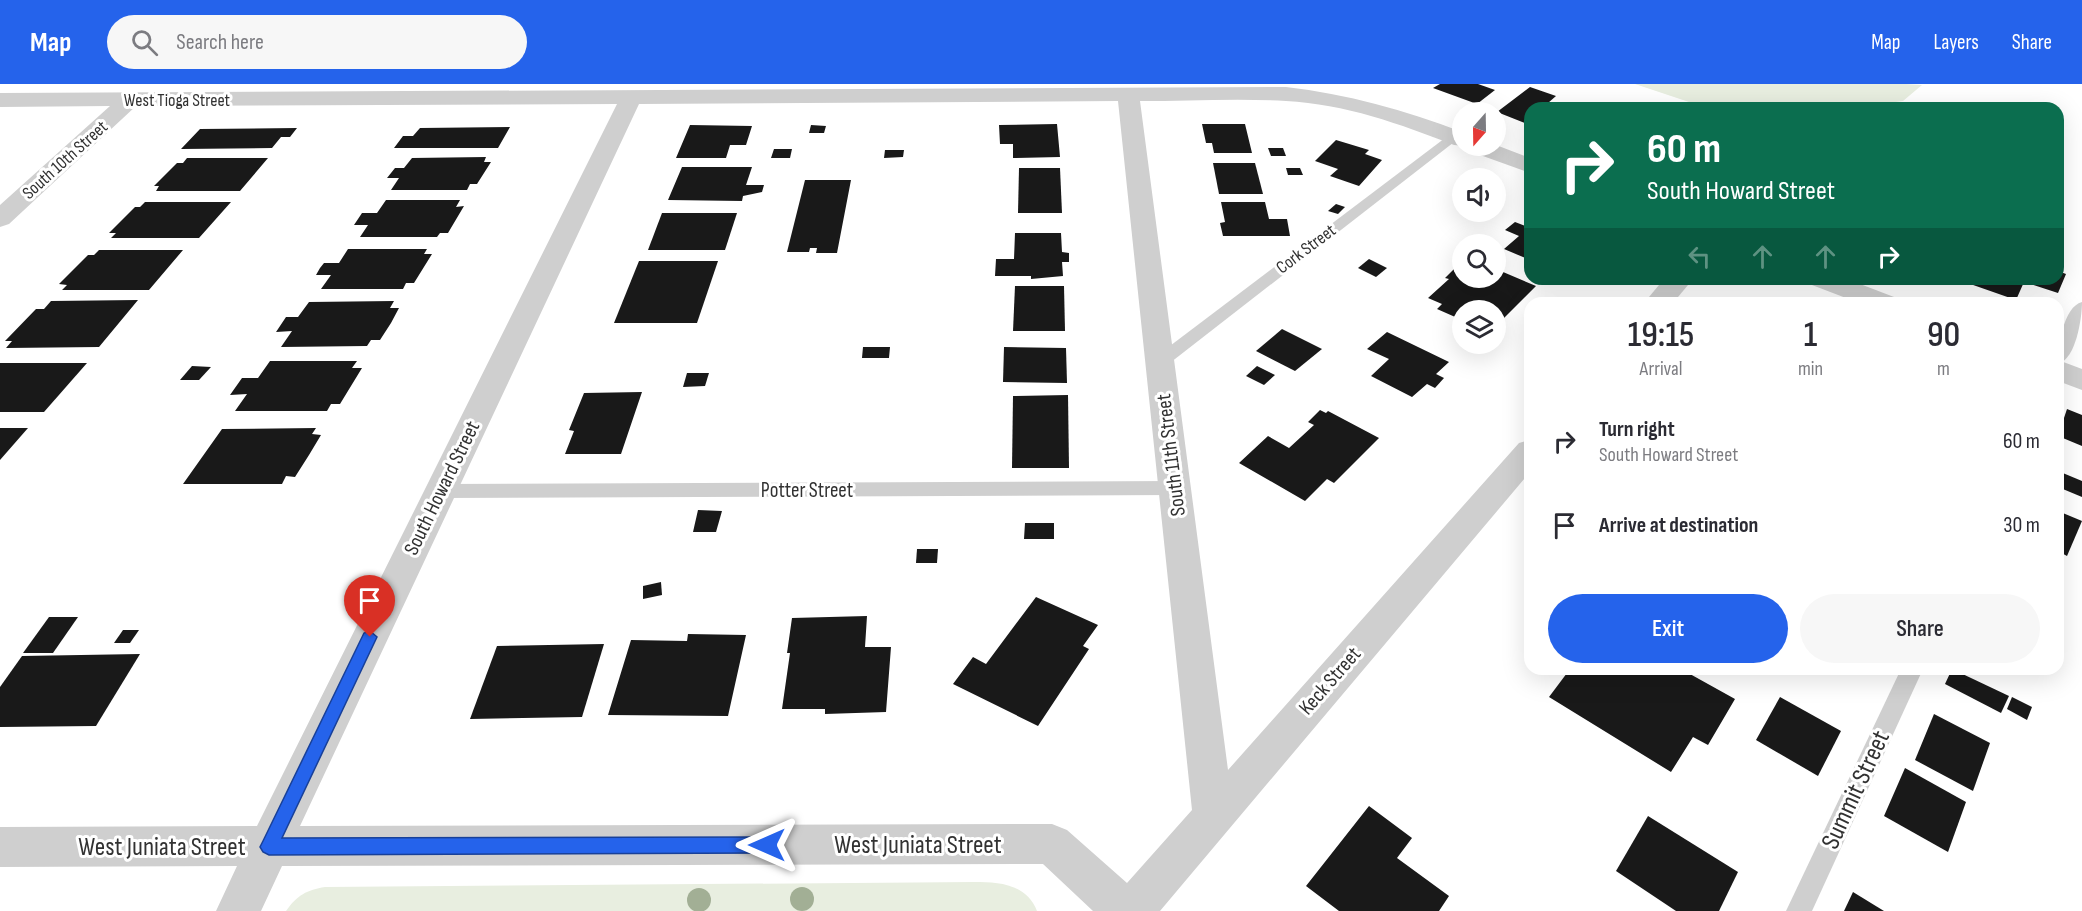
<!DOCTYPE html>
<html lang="en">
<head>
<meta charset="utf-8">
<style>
	body { margin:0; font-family:"Sofia Sans Condensed",sans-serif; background:#f7f7f7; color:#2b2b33; height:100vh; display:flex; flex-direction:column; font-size:22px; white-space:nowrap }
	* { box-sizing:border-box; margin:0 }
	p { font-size:20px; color:#7c7c81 }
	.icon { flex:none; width:33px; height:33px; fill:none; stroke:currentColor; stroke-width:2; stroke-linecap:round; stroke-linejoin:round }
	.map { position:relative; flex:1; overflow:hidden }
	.panel { position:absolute; left:1524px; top:213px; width:540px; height:378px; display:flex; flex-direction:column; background:#fff; border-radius:18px; box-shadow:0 6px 24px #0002 }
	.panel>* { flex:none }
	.top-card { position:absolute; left:1524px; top:18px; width:540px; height:183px; border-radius:18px; box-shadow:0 6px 24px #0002; background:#0b6e4f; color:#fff; overflow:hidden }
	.needle { width:39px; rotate:200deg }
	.fabs { position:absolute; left:1452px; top:18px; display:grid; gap:12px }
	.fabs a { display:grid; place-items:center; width:54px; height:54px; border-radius:50%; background:#fff; box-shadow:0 6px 24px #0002; font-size:30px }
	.pin { position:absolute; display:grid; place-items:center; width:51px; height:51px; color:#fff; margin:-62px -26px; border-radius:50% 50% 50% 0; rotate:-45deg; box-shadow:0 0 6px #0007 }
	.pin .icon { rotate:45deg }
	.me { position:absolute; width:66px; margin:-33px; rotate:270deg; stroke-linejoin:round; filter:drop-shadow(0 0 4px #0008) }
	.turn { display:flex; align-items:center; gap:21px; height:126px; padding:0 24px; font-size:27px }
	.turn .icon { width:78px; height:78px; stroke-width:2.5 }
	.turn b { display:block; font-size:42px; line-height:51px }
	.lanes { display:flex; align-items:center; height:57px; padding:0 24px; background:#0003; justify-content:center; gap:30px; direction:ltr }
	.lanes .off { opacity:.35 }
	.eta { display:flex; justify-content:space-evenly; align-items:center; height:102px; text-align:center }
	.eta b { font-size:36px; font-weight:600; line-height:42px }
	.cta { display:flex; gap:12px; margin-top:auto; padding:12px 24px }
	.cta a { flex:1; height:69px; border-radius:36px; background:#2563eb; color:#fff; font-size:24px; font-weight:600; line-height:69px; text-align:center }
	.cta a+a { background:#f7f7f7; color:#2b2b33 }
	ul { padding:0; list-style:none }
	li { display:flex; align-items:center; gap:18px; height:84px; padding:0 24px }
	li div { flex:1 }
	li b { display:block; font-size:22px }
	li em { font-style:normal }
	header { display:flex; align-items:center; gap:36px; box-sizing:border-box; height:84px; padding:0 30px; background:#2563eb; color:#fff }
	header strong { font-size:28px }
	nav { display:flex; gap:33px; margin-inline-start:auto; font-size:21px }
	.search { width:420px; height:54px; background:#f7f7f7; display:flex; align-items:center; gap:15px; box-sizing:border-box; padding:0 21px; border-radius:33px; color:#7c7c81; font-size:22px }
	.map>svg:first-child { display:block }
	.green { fill:#e8eee0 }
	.building { fill:#191919 }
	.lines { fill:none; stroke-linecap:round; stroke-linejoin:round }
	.service { fill:#cfcfcf; fill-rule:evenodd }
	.minor { fill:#cfcfcf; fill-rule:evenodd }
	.tree { fill:#a2af95 }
	.route { fill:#2563eb; stroke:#184099; stroke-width:1.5 }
	.labels { text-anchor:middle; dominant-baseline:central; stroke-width:6; stroke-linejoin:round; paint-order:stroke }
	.far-street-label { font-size:18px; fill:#323232; stroke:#fff }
	.street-label { font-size:21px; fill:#323232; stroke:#fff }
	.near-street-label { font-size:26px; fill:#323232; stroke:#fff }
</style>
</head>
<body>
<header>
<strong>Map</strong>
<div class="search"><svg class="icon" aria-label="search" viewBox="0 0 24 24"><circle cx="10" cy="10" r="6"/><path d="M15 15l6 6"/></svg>Search here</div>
<nav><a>Map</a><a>Layers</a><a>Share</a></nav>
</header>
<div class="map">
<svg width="2082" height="827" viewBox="0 0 2082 827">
	<rect width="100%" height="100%" fill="#fff"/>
	<g class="green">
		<polygon points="1635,0 1906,0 1922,1 1903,17 1853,24 1707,24"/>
		<path d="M974,798C1000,798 1026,800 1037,827H286C297,811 307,806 325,803Z"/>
	</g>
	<g class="building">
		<polygon points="1440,0 1478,0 1495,6 1477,20 1433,4"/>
		<polygon points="1530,3 1556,12 1548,19 1562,24 1530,24 1530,41 1497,28"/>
		<polygon points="1057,40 1060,73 1013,74 1013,60 1000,60 999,41"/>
		<polygon points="1202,40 1245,40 1252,69 1214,69 1212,59 1206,59"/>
		<polygon points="690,41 752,42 746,61 730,61 726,74 676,74"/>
		<polygon points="811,41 826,42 824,49 809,49"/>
		<polygon points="510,43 498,64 394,64 403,52 413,52 420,44"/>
		<polygon points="297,44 290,53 281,53 272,64 181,65 200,45"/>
		<polygon points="1336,56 1369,66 1365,70 1382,76 1359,102 1330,92 1338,85 1315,77"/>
		<polygon points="1268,64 1283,64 1286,72 1271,72"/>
		<polygon points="774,65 792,65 790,74 771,74"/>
		<polygon points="885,66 904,66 903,73 884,74"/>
		<polygon points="486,73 484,78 491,78 477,100 470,100 467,106 391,106 399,94 387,94 395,84 404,84 412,74"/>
		<polygon points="187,74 268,74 240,107 156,107 159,102 154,102 177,79 183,79"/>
		<polygon points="1213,79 1255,79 1263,110 1219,110"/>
		<polygon points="682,83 752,83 746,101 764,101 762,108 743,112 742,117 668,116"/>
		<polygon points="1019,84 1060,84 1062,129 1018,129"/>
		<polygon points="1286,84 1300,84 1303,91 1288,91"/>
		<polygon points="805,96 851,96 837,169 816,169 817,164 810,164 809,168 787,168"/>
		<polygon points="386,116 460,116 456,123 464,122 448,149 440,149 437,153 360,153 368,141 354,141 362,129 377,129"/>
		<polygon points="145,118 231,118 199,154 111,154 116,149 109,149 135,123 140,123"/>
		<polygon points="1221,118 1265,118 1269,135 1287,135 1290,152 1223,152 1220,139 1225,138"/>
		<polygon points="1336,120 1345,123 1338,130 1328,127"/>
		<polygon points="662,129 737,129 725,166 648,166"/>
		<polygon points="1515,138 1528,143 1530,141 1530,176 1504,165 1519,152 1505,146"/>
		<polygon points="1015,149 1061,149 1062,168 1069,169 1069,178 1062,178 1063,192 1031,195 1031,192 995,192 996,175 1014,175"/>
		<polygon points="348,165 427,165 424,170 432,170 414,199 406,199 403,205 321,205 331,191 316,191 320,184 324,179 339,179"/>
		<polygon points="99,166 183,166 149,206 62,206 67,201 59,200 88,171 94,171"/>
		<polygon points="1369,175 1387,184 1376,193 1358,184"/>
		<polygon points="639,177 718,177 697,239 614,239"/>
		<polygon points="1458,181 1462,183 1462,194 1496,194 1496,185 1536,202 1496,242 1496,226 1462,226 1462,236 1437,225 1442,220 1428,214 1449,195 1445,194"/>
		<polygon points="2058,187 2066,190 2058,209 2024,198 2016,216 1956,195 2058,195"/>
		<polygon points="1015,202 1064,202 1065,247 1013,247"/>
		<polygon points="138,216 99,263 6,264 12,257 5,257 36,225 44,225 51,217"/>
		<polygon points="394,217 390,224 399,224 391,239 380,256 371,256 367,262 281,263 292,247 276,248 286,233 298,233 309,218"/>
		<polygon points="1282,245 1322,265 1295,287 1256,267"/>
		<polygon points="1387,248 1449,278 1436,290 1444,294 1435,304 1427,300 1412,313 1371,292 1389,275 1367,265"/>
		<polygon points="863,263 890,263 889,274 862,274"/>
		<polygon points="1004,263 1066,264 1067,299 1003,298"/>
		<polygon points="270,277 357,277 352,284 362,284 340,320 331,320 327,327 235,327 247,310 230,311 242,294 258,294"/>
		<polygon points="0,279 87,279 44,328 0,328"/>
		<polygon points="192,282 211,283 199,296 180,296"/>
		<polygon points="1257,282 1275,291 1264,301 1246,292"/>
		<polygon points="687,289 709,289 705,302 683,303"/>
		<polygon points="642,308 621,370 565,370 574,347 569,346 584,309"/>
		<polygon points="1068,311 1069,384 1012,384 1013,312"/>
		<polygon points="2067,325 2082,331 2082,362 2058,352"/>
		<polygon points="1320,326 1326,329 1328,327 1379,354 1334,399 1327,395 1305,417 1239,379 1268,352 1289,364 1314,341 1308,338"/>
		<polygon points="0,344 28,344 0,376"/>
		<polygon points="316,344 312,350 321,351 309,371 295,393 286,392 282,400 183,400 222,345"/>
		<polygon points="2058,387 2082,397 2082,413 2058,403"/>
		<polygon points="698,426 722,427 716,448 693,448"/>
		<polygon points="2058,427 2082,437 2067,472 2058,467"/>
		<polygon points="1025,439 1054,439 1054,455 1024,455"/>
		<polygon points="917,465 938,465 937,479 916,479"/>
		<polygon points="661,498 662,511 643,515 643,502"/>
		<polygon points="1036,513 1098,541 1083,562 1089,565 1038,642 953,600 973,573 986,580"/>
		<polygon points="867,532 865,563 891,563 886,628 825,630 825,625 782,625 790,569 787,569 792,534"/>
		<polygon points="49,533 78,533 53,569 23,569"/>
		<polygon points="123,546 139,546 130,559 114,559"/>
		<polygon points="688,550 746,551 728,632 608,631 631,556 687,557"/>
		<polygon points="604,560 582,633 470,635 497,562"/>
		<polygon points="140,570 96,642 0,643 0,603 22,572"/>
		<polygon points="1570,585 1681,585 1735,615 1708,661 1693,653 1671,688 1549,613"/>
		<polygon points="1952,585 2009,612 2001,629 1945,600"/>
		<polygon points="1780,613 1841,647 1818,692 1756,656"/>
		<polygon points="2012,613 2032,623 2027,636 2007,625"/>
		<polygon points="1934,630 1990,659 1973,707 1915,676"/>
		<polygon points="1905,684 1966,718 1948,768 1884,732"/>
		<polygon points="1369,722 1412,754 1397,774 1449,812 1439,827 1339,827 1306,802"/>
		<polygon points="1648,732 1738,788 1719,827 1676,827 1616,787"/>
		<polygon points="1853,808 1884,827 1844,827"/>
	</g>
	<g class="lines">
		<g class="service">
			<polygon points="1453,48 1460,52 1458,55 1166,282 1154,282 1151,278 1154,274"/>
			<path d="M2082,218C2082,234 2076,275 2058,280C2058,263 2063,223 2082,218Z"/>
			<polygon points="1174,397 1181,399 1184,404 1181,409 1174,411 440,414 433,412 430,407 433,402 440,400"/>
			<polygon points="1901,585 1923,585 1812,827 1786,827"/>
		</g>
		<g class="minor">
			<path d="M1286,3C1347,10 1405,26 1462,48V62L1496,61L1530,74V89L1469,67L1465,62L1454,61C1400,40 1345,20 1286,17C1238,14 1188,17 1140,17L1228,686L1519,359L1530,356V388L1160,827H1093L1043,780L282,782L261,827H216L237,782L0,783V743L257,742L617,20L136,22L9,140L0,143V121L110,22L0,23V9ZM1118,17L1192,726L1127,799L1067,746L1052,740L300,742L639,20Z"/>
			<polygon points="1664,195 1693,195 1673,219 1644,219"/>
			<polygon points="1808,195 1847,195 1894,213 1898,219 1859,219 1812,201"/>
			<polygon points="2058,276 2082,285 2082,306 2058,297"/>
		</g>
	</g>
	<g class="tree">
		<circle cx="802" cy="815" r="12"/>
		<circle cx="699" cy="816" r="12"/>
	</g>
	<polygon class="route" points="370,547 377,553 282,754 767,753 774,755 776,761 774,767 767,769 269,771 263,768 260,763 263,757 364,549"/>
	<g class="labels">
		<g class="far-street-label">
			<text x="177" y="16">West Tioga Street</text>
			<text transform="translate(65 76) rotate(-42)">South 10th Street</text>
			<text transform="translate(1306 165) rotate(-37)">Cork Street</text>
		</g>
		<g class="street-label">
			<text transform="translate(1171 371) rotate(-97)">South 11th Street</text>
			<text transform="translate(442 404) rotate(-64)">South Howard Street</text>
			<text x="807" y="406">Potter Street</text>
			<text transform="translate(1330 597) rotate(-49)">Keck Street</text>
		</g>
		<g class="near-street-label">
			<text transform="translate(1856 706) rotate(-65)">Summit Street</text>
			<text x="918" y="761">West Juniata Street</text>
			<text x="162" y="763">West Juniata Street</text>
		</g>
	</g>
</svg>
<div class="fabs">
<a><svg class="needle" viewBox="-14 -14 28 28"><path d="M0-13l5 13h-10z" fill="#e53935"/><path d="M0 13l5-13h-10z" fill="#7c7c81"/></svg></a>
<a><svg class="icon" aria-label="sound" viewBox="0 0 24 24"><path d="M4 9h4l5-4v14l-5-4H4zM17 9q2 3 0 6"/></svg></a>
<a><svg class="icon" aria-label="search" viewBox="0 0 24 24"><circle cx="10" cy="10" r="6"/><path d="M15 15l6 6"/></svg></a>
<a><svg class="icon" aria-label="layers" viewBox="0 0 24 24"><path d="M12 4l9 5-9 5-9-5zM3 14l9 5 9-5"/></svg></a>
</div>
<div class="pin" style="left:370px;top:553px;background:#d93025"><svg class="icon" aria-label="arrive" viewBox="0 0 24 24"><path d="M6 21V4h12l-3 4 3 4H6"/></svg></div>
<svg class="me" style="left:767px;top:761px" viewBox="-20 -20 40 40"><path d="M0-17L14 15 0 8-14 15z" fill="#2563eb" stroke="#fff" stroke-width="4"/></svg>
<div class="top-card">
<div class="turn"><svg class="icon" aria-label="right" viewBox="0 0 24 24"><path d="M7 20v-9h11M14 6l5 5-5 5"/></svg><div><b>60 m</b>South Howard Street</div></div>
<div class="lanes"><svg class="icon off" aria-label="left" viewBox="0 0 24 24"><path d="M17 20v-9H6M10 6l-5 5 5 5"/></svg><svg class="icon off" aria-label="ahead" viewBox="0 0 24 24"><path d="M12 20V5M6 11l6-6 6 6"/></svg><svg class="icon off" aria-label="ahead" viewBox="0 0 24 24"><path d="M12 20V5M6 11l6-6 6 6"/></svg><svg class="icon" aria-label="right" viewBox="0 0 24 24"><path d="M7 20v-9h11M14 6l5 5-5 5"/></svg></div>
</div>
<section class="panel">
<div class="eta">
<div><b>19:15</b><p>Arrival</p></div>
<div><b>1</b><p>min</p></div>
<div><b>90</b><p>m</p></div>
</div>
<ul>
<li><svg class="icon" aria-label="right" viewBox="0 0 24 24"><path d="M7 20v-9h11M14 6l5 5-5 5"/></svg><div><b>Turn right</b><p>South Howard Street</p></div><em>60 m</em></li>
<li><svg class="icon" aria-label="arrive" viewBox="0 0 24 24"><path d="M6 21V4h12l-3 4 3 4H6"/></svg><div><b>Arrive at destination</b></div><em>30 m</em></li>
</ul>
<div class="cta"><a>Exit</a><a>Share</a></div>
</section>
</div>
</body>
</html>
